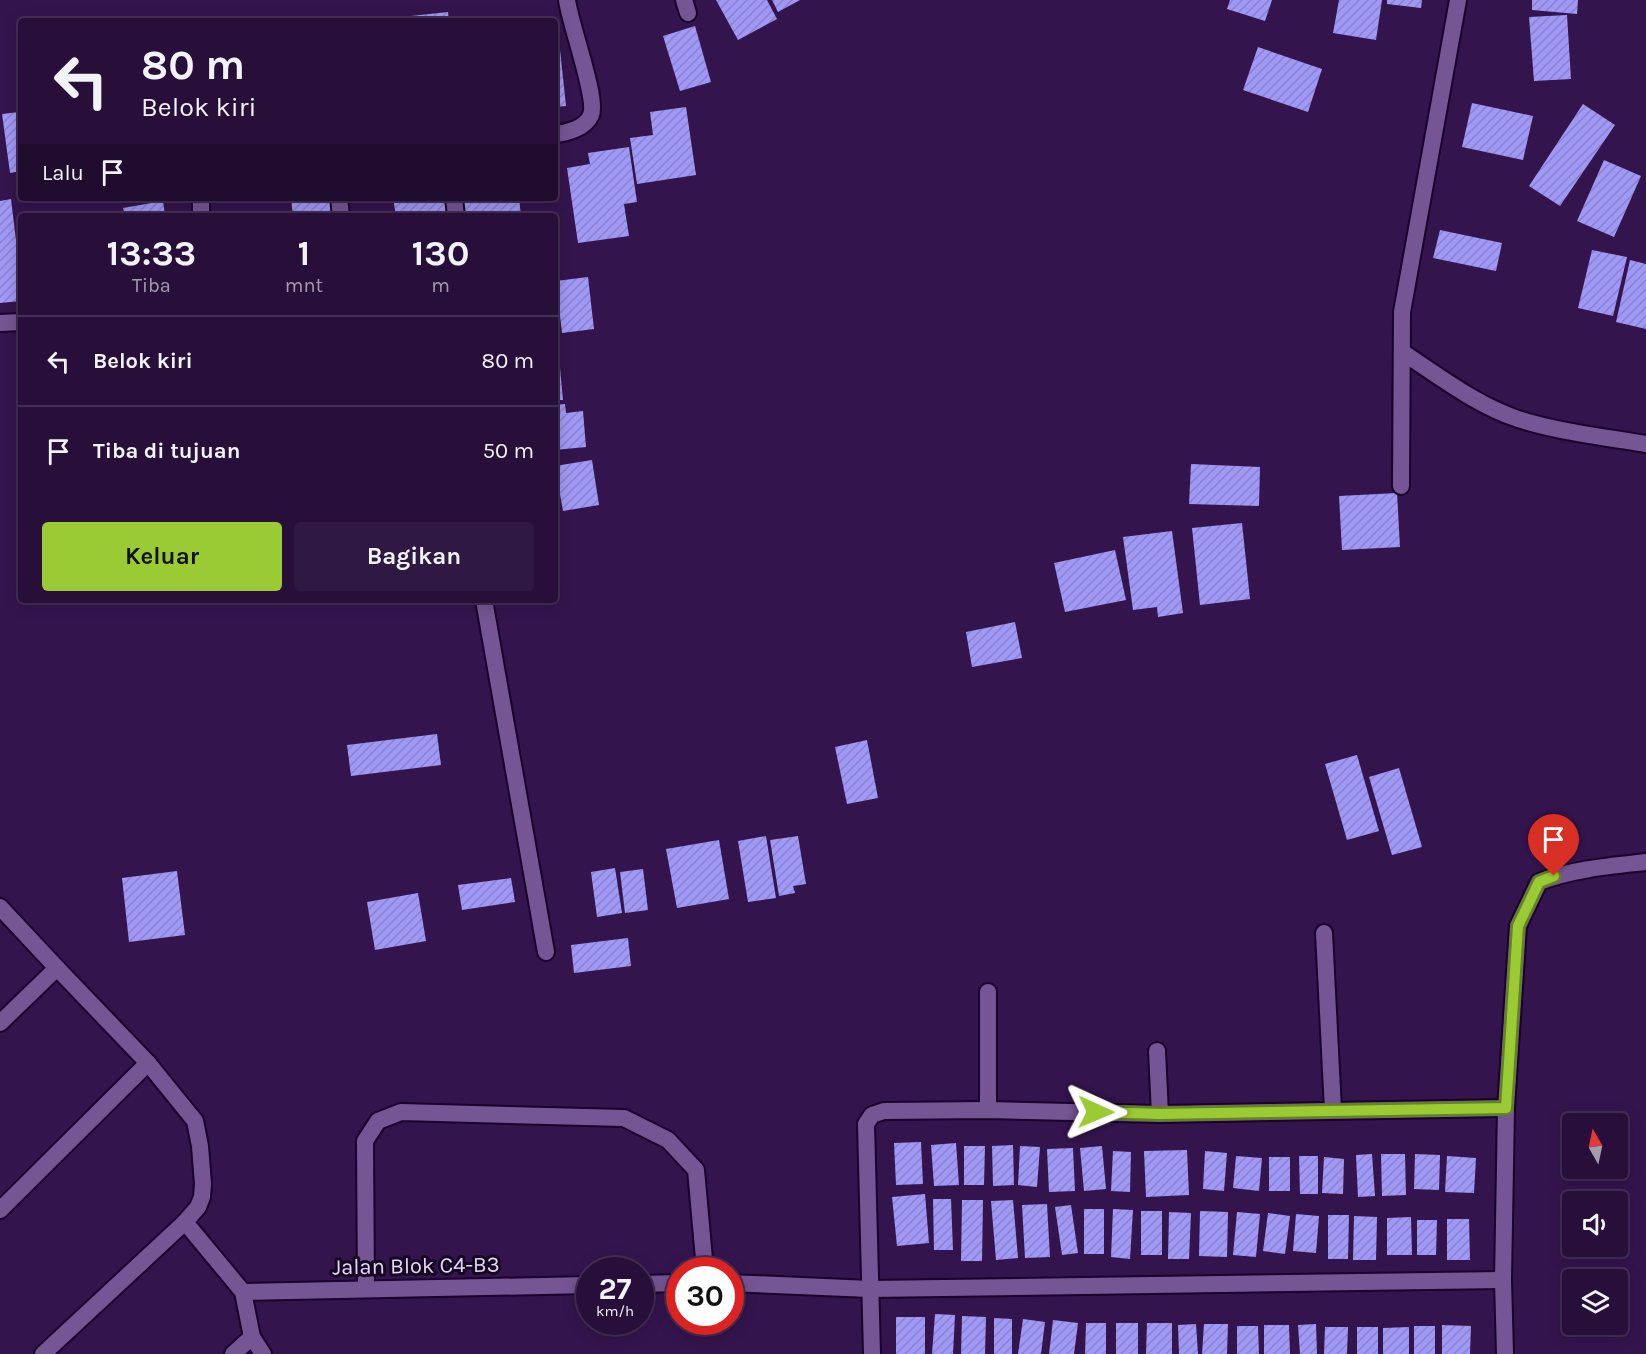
<!DOCTYPE html>
<html lang="id">
<head>
<meta charset="utf-8">
<style>
	body { margin:0; font-family:Karla,sans-serif; background:#2f1842; color:#f1f3f6; height:100vh; display:flex; flex-direction:column; font-size:22px; white-space:nowrap }
	* { box-sizing:border-box; margin:0 }
	p { font-size:20px; color:#a49caf }
	.icon { flex:none; width:33px; height:33px; fill:none; stroke:currentColor; stroke-width:2; stroke-linecap:round; stroke-linejoin:round }
	.map { position:relative; flex:1; overflow:hidden }
	.drawer { position:absolute; left:18px; top:213px; width:540px; height:390px; display:flex; flex-direction:column; background:#270f3a; border-radius:6px; box-shadow:0 3px 15px #0003,0 0 0 2px #432f54 }
	.drawer>* { flex:none }
	.guide { position:absolute; left:18px; top:18px; width:540px; height:183px; border-radius:6px; box-shadow:0 3px 15px #0003,0 0 0 2px #432f54; background:#270f3a; color:#f1f3f6; overflow:hidden }
	.needle { width:39px; rotate:351deg }
	.fabs { position:absolute; left:1562px; top:1113px; display:grid; gap:12px }
	.fabs a { display:grid; place-items:center; width:66px; height:66px; border-radius:6px; background:#270f3a; box-shadow:0 3px 15px #0003,0 0 0 2px #432f54; font-size:30px }
	.speed { position:absolute; left:576px; top:1257px; display:flex; gap:12px; font-size:30px; font-weight:700; text-align:center }
	.speed>* { display:grid; place-content:center; width:78px; height:78px; border-radius:50%; background:#270f3a; box-shadow:0 3px 15px #0003,0 0 0 2px #432f54; line-height:1 }
	.speed small { font-size:15px; font-weight:400 }
	.speed .limit { border:9px solid #d22; background:#fff; color:#111 }
	.pin { position:absolute; display:grid; place-items:center; width:51px; height:51px; color:#fff; margin:-62px -26px; border-radius:50% 50% 50% 0; rotate:-45deg; box-shadow:0 0 6px #0007 }
	.pin .icon { rotate:45deg }
	.me { position:absolute; width:66px; margin:-33px; rotate:91deg; stroke-linejoin:round; filter:drop-shadow(0 0 4px #0008) }
	.turn { display:flex; align-items:center; gap:21px; height:126px; padding:0 24px; font-size:27px }
	.turn .icon { width:78px; height:78px; stroke-width:2.5 }
	.turn b { display:block; font-size:42px; line-height:51px }
	.then { display:flex; align-items:center; height:57px; padding:0 24px; background:#0003; gap:12px; font-size:22px }
	.eta { display:flex; justify-content:space-evenly; align-items:center; height:102px; text-align:center }
	.eta b { font-size:36px; font-weight:700; line-height:42px }
	.cta { display:flex; gap:12px; margin-top:auto; padding:12px 24px }
	.cta a { flex:1; height:69px; border-radius:6px; background:#9acb34; color:#111; font-size:24px; font-weight:700; line-height:69px; text-align:center }
	.cta a+a { background:#2f1842; color:#f1f3f6 }
	ul { padding:0; list-style:none }
	li { display:flex; align-items:center; gap:18px; height:90px; padding:0 24px; border-top:2px solid #432f54 }
	li div { flex:1 }
	li b { display:block; font-size:22px }
	li em { font-style:normal }
	.map>svg:first-child { display:block }
	.building { fill:url(#building-hatch) }
	.lines { fill:none; stroke-linecap:round; stroke-linejoin:round }
	.minor-casing { stroke:#19022b; stroke-width:20 }
	.minor { stroke:#755594; stroke-width:16 }
	.route-casing { stroke:#648422; stroke-width:15 }
	.route { stroke:#9acb34; stroke-width:10 }
	.labels { text-anchor:middle; dominant-baseline:central; stroke-width:6; stroke-linejoin:round; paint-order:stroke }
	.street-label { font-size:22px; fill:#e7d6fa; stroke:#150821 }
</style>
</head>
<body>
<div class="map">
<svg width="1646" height="1354" viewBox="0 0 1646 1354">
	<defs>
		<pattern id="building-hatch" width="6" height="6" patternUnits="userSpaceOnUse" patternTransform="scale(1.5)"><rect width="6" height="6" fill="#a098f6"/><path d="M-1 1l2-2M0 6l6-6M5 7l2-2" fill="none" stroke="#8982cb"/></pattern>
	</defs>
	<rect width="100%" height="100%" fill="#34144d"/>
	<g class="building">
		<polygon points="716,0 767,0 777,19 738,40"/>
		<polygon points="772,0 800,0 778,12"/>
		<polygon points="1230,0 1272,0 1265,21 1227,9"/>
		<polygon points="1339,0 1382,0 1376,40 1333,33"/>
		<polygon points="1387,0 1422,0 1421,8 1387,4"/>
		<polygon points="1532,0 1578,0 1577,14 1532,10"/>
		<polygon points="448,12 449,21 412,21 411,16"/>
		<polygon points="1567,15 1571,79 1534,81 1529,17"/>
		<polygon points="695,26 711,82 680,91 663,36"/>
		<polygon points="555,40 559,40 566,106 555,107"/>
		<polygon points="1258,47 1322,69 1308,112 1243,90"/>
		<polygon points="21,86 21,171 10,173 2,114 19,112 16,87"/>
		<polygon points="1472,103 1533,116 1523,160 1462,147"/>
		<polygon points="1583,104 1615,125 1560,206 1529,186"/>
		<polygon points="686,107 696,175 637,184 630,138 653,135 650,112"/>
		<polygon points="629,147 637,202 624,204 629,236 578,243 567,168 590,164 588,153"/>
		<polygon points="1604,160 1641,176 1614,237 1577,221"/>
		<polygon points="291,198 333,198 335,216 293,216"/>
		<polygon points="393,198 448,198 451,216 396,216"/>
		<polygon points="462,198 519,198 521,216 464,216"/>
		<polygon points="11,199 21,281 21,301 0,303 0,201"/>
		<polygon points="163,201 165,216 125,216 123,208"/>
		<polygon points="1440,230 1502,243 1496,271 1433,258"/>
		<polygon points="1592,250 1627,257 1613,316 1578,308"/>
		<polygon points="1630,260 1646,264 1646,329 1616,322"/>
		<polygon points="588,277 594,329 562,333 556,281"/>
		<polygon points="555,336 557,336 563,400 555,400"/>
		<polygon points="565,404 566,413 583,411 586,447 555,450 555,405"/>
		<polygon points="592,460 599,505 563,511 555,466"/>
		<polygon points="1191,464 1260,467 1259,506 1189,504"/>
		<polygon points="1397,493 1400,547 1342,550 1339,496"/>
		<polygon points="1242,523 1250,599 1200,605 1192,528"/>
		<polygon points="1172,531 1183,613 1158,617 1157,607 1133,610 1123,537"/>
		<polygon points="1115,550 1126,600 1065,612 1054,563"/>
		<polygon points="1015,622 1022,658 972,667 966,632"/>
		<polygon points="437,734 441,765 351,776 347,745"/>
		<polygon points="867,740 878,798 847,804 835,747"/>
		<polygon points="1357,755 1379,831 1347,840 1325,764"/>
		<polygon points="1399,768 1422,847 1392,855 1369,777"/>
		<polygon points="766,836 776,898 748,902 738,841"/>
		<polygon points="798,836 806,884 793,886 795,893 779,896 770,840"/>
		<polygon points="719,840 729,899 677,908 666,849"/>
		<polygon points="615,868 622,913 597,917 591,872"/>
		<polygon points="643,869 648,910 625,913 620,872"/>
		<polygon points="177,871 185,935 129,942 122,878"/>
		<polygon points="511,878 515,902 462,910 458,885"/>
		<polygon points="418,893 426,941 375,950 367,902"/>
		<polygon points="628,938 631,966 574,973 571,945"/>
		<polygon points="921,1142 923,1184 896,1185 894,1143"/>
		<polygon points="956,1143 959,1185 934,1186 931,1145"/>
		<polygon points="1013,1145 1014,1185 993,1186 992,1146"/>
		<polygon points="964,1146 985,1146 984,1185 964,1185"/>
		<polygon points="1020,1146 1040,1147 1037,1187 1018,1185"/>
		<polygon points="1102,1146 1106,1189 1084,1191 1080,1148"/>
		<polygon points="1073,1148 1075,1191 1049,1192 1047,1149"/>
		<polygon points="1187,1150 1189,1195 1146,1197 1144,1151"/>
		<polygon points="1113,1151 1131,1152 1130,1192 1111,1191"/>
		<polygon points="1205,1151 1227,1153 1224,1191 1203,1189"/>
		<polygon points="1372,1154 1375,1196 1358,1197 1356,1155"/>
		<polygon points="1381,1154 1405,1154 1406,1195 1382,1196"/>
		<polygon points="1415,1154 1440,1155 1439,1190 1414,1189"/>
		<polygon points="1236,1156 1262,1158 1259,1191 1233,1188"/>
		<polygon points="1299,1156 1318,1156 1318,1194 1300,1194"/>
		<polygon points="1447,1156 1476,1158 1474,1193 1445,1192"/>
		<rect x="1269" y="1157" width="21" height="34"/>
		<polygon points="1324,1157 1344,1159 1343,1194 1322,1193"/>
		<polygon points="925,1194 929,1243 897,1246 892,1197"/>
		<polygon points="933,1199 951,1199 953,1250 934,1250"/>
		<polygon points="962,1200 983,1200 982,1261 961,1261"/>
		<polygon points="1013,1200 1018,1258 996,1260 991,1201"/>
		<polygon points="1047,1204 1050,1257 1025,1258 1022,1205"/>
		<polygon points="1071,1205 1078,1253 1062,1255 1055,1207"/>
		<rect x="1084" y="1209" width="20" height="45"/>
		<polygon points="1113,1209 1133,1210 1130,1259 1111,1257"/>
		<rect x="1141" y="1211" width="21" height="44"/>
		<polygon points="1200,1211 1228,1212 1227,1257 1199,1256"/>
		<polygon points="1169,1212 1191,1213 1189,1259 1168,1259"/>
		<polygon points="1237,1212 1260,1214 1256,1257 1233,1255"/>
		<polygon points="1268,1213 1290,1216 1285,1254 1263,1251"/>
		<polygon points="1296,1214 1319,1216 1316,1253 1293,1251"/>
		<polygon points="1328,1215 1349,1215 1348,1259 1328,1259"/>
		<polygon points="1354,1216 1377,1217 1376,1260 1353,1260"/>
		<polygon points="1411,1217 1412,1255 1387,1255 1387,1218"/>
		<polygon points="1447,1219 1469,1219 1470,1260 1447,1260"/>
		<polygon points="1417,1220 1437,1220 1436,1255 1417,1255"/>
		<polygon points="935,1314 955,1315 953,1354 932,1354"/>
		<polygon points="962,1316 986,1317 985,1354 961,1354"/>
		<rect x="896" y="1317" width="29" height="37"/>
		<polygon points="994,1318 1012,1319 1012,1354 994,1354"/>
		<polygon points="1023,1319 1045,1322 1041,1354 1018,1354"/>
		<polygon points="1053,1320 1078,1323 1074,1354 1049,1354"/>
		<polygon points="1086,1323 1106,1323 1106,1354 1085,1354"/>
		<rect x="1116" y="1323" width="22" height="31"/>
		<polygon points="1147,1323 1172,1323 1172,1354 1146,1354"/>
		<polygon points="1196,1324 1198,1354 1179,1354 1178,1325"/>
		<polygon points="1204,1324 1228,1324 1227,1354 1202,1354"/>
		<polygon points="1316,1324 1317,1354 1300,1354 1298,1325"/>
		<polygon points="1264,1325 1289,1325 1290,1354 1264,1354"/>
		<polygon points="1442,1325 1471,1326 1470,1354 1442,1354"/>
		<polygon points="1237,1326 1258,1326 1259,1354 1237,1354"/>
		<rect x="1414" y="1326" width="21" height="28"/>
		<polygon points="1325,1327 1348,1327 1347,1354 1324,1354"/>
		<rect x="1357" y="1327" width="21" height="27"/>
		<polygon points="1409,1327 1409,1354 1383,1354 1383,1328"/>
	</g>
	<g class="lines">
		<defs>
			<g id="minor">
				<polyline points="684,0 688,13"/>
				<path d="M555,134C567,133 586,128 591,115C598,99 570,24 567,0"/>
				<polyline points="201,198 201,216"/>
				<polyline points="339,198 341,216"/>
				<polyline points="454,198 456,216"/>
				<polyline points="0,323 21,322"/>
				<path d="M1402,352C1439,376 1476,405 1518,419C1559,432 1604,437 1646,444"/>
				<polyline points="1401,486 1402,312 1458,0"/>
				<polyline points="484,600 546,952"/>
				<polyline points="0,907 57,968"/>
				<polyline points="1324,933 1333,1110"/>
				<polyline points="988,992 988,1110"/>
				<polyline points="0,1023 57,968 148,1063 195,1121 200,1146 203,1184 202,1197 198,1207 185,1222 243,1292 252,1337 263,1354"/>
				<polyline points="1157,1051 1160,1114"/>
				<polyline points="0,1210 148,1063"/>
				<polyline points="730,1283 870,1289 1503,1280"/>
				<polyline points="640,1284 680,1283"/>
				<polyline points="366,1289 365,1141 378,1121 401,1112 624,1118 668,1140 696,1170 705,1270"/>
				<polyline points="243,1292 590,1285"/>
				<polyline points="43,1354 185,1222"/>
				<polyline points="233,1354 252,1337"/>
				<polyline points="872,1354 866,1124 872,1115 884,1111 988,1110 1160,1114 1506,1108"/>
				<path d="M1505,1354L1503,1280L1506,1108L1518,926L1539,882C1573,869 1610,866 1646,862"/>
			</g>
		</defs>
		<use href="#minor" class="minor-casing"/>
		<use href="#minor" class="minor"/>
	</g>
	<g class="lines">
		<defs>
			<polyline id="route" points="1096,1112 1160,1114 1506,1108 1518,926 1539,882 1554,876"/>
		</defs>
		<use href="#route" class="route-casing"/>
		<use href="#route" class="route"/>
	</g>
	<g class="labels">
		<g class="street-label">
			<text transform="translate(416 1266) rotate(-1)">Jalan Blok C4-B3</text>
		</g>
	</g>
</svg>
<div class="fabs">
<a><svg class="needle" viewBox="-14 -14 28 28"><path d="M0-13l5 13h-10z" fill="#e53935"/><path d="M0 13l5-13h-10z" fill="#a49caf"/></svg></a>
<a><svg class="icon" aria-label="sound" viewBox="0 0 24 24"><path d="M4 9h4l5-4v14l-5-4H4zM17 9q2 3 0 6"/></svg></a>
<a><svg class="icon" aria-label="layers" viewBox="0 0 24 24"><path d="M12 4l9 5-9 5-9-5zM3 14l9 5 9-5"/></svg></a>
</div>
<div class="speed"><div>27<small>km/h</small></div><div class="limit">30</div></div>
<div class="pin" style="left:1554px;top:876px;background:#d93025"><svg class="icon" aria-label="arrive" viewBox="0 0 24 24"><path d="M6 21V4h12l-3 4 3 4H6"/></svg></div>
<svg class="me" style="left:1096px;top:1112px" viewBox="-20 -20 40 40"><path d="M0-17L14 15 0 8-14 15z" fill="#9acb34" stroke="#fff" stroke-width="4"/></svg>
<div class="guide">
<div class="turn"><svg class="icon" aria-label="left" viewBox="0 0 24 24"><path d="M17 20v-9H6M10 6l-5 5 5 5"/></svg><div><b>80 m</b>Belok kiri</div></div>
<div class="then">Lalu<svg class="icon" aria-label="arrive" viewBox="0 0 24 24"><path d="M6 21V4h12l-3 4 3 4H6"/></svg></div>
</div>
<section class="drawer">
<div class="eta">
<div><b>13:33</b><p>Tiba</p></div>
<div><b>1</b><p>mnt</p></div>
<div><b>130</b><p>m</p></div>
</div>
<ul>
<li><svg class="icon" aria-label="left" viewBox="0 0 24 24"><path d="M17 20v-9H6M10 6l-5 5 5 5"/></svg><div><b>Belok kiri</b></div><em>80 m</em></li>
<li><svg class="icon" aria-label="arrive" viewBox="0 0 24 24"><path d="M6 21V4h12l-3 4 3 4H6"/></svg><div><b>Tiba di tujuan</b></div><em>50 m</em></li>
</ul>
<div class="cta"><a>Keluar</a><a>Bagikan</a></div>
</section>
</div>
</body>
</html>
